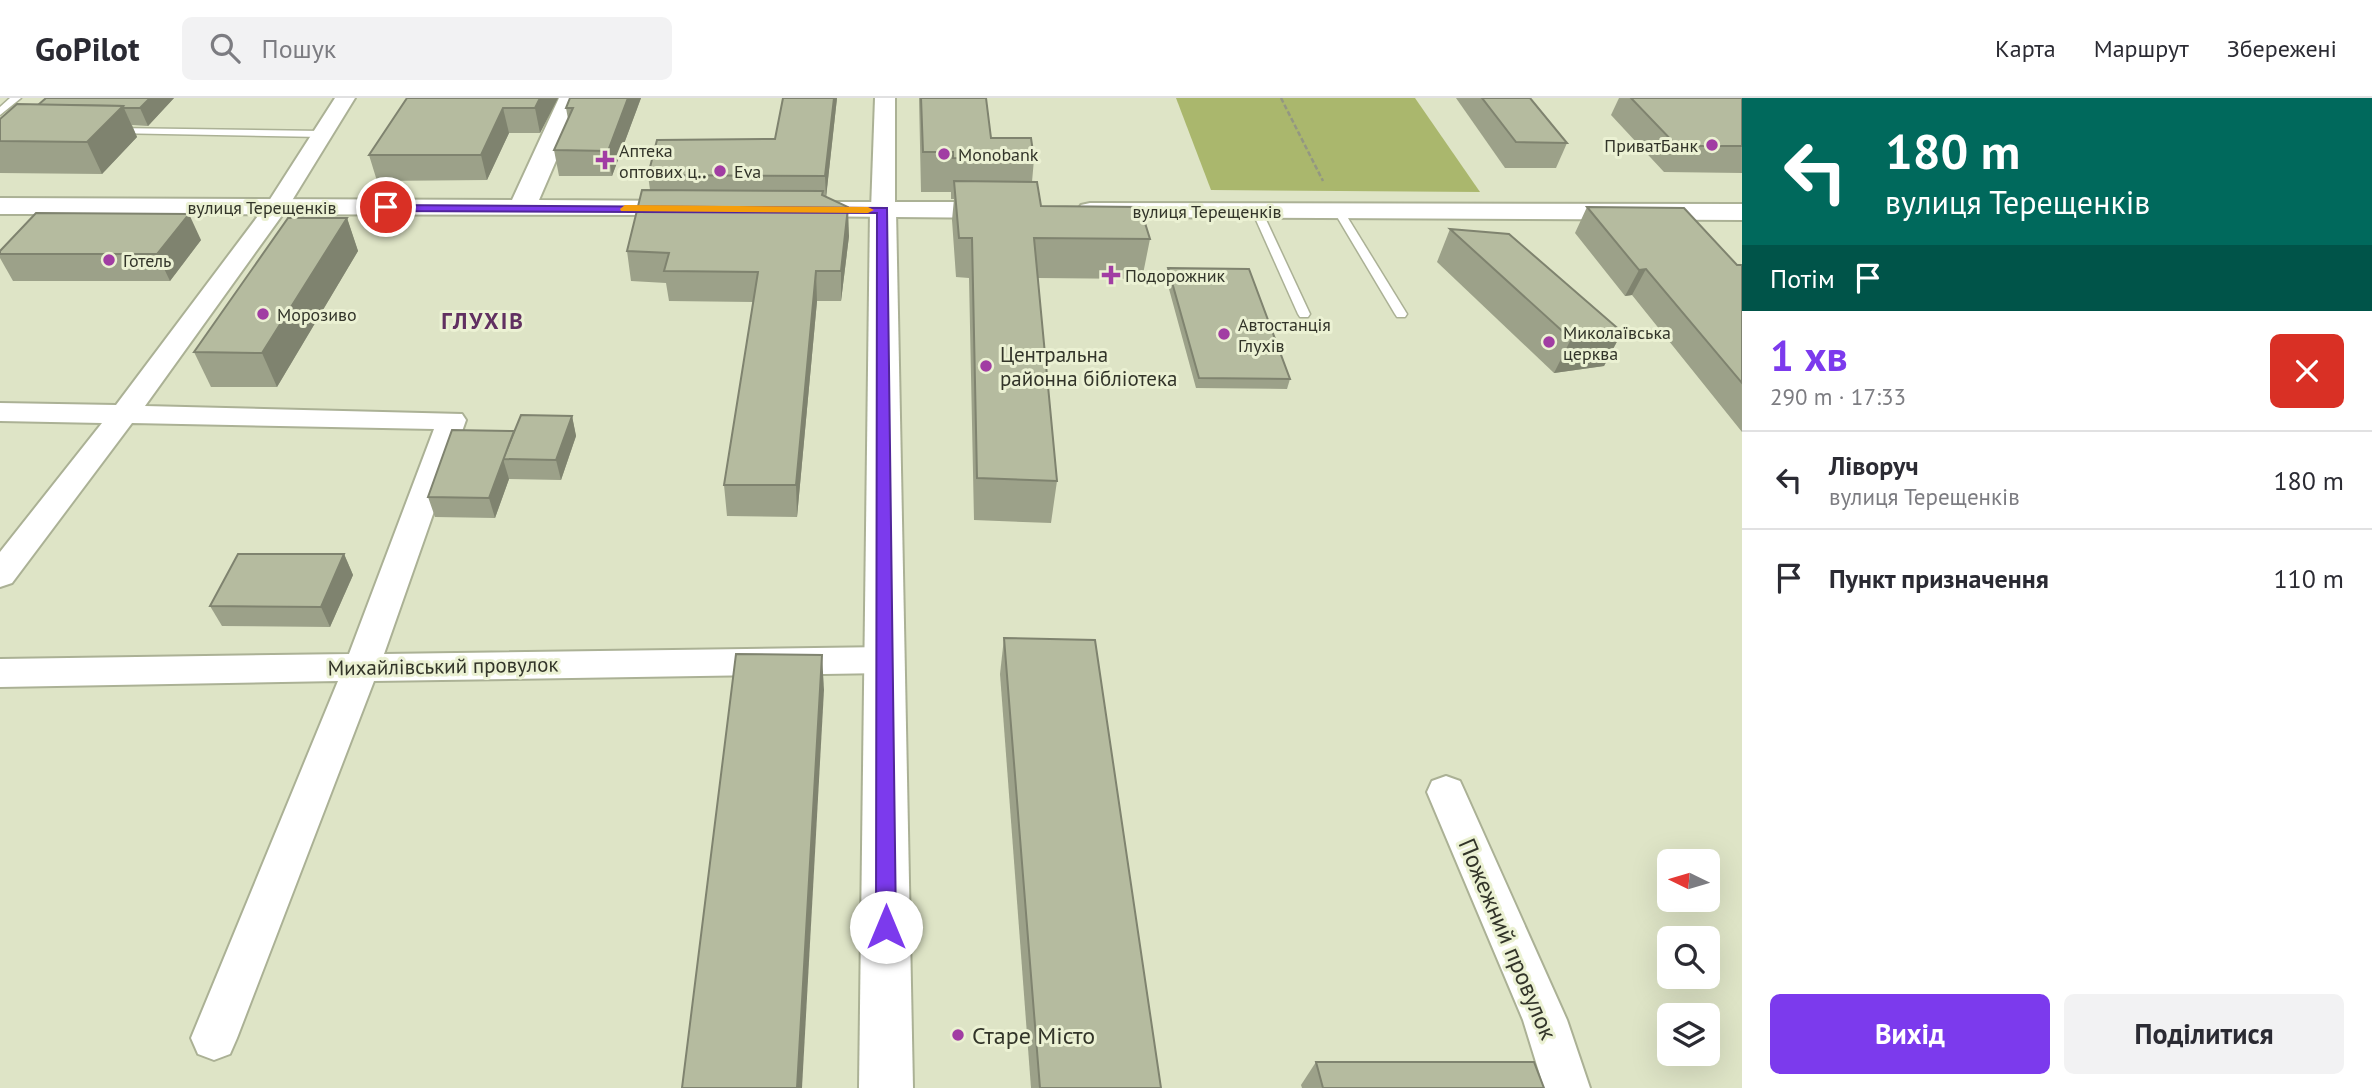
<!DOCTYPE html>
<html lang="uk">
<head>
<meta charset="utf-8">
<style>
	body { margin:0; font-family:"PT Sans",sans-serif; background:#f2f2f3; color:#2b2b33; height:100vh; display:flex; flex-direction:column; font-size:26px; white-space:nowrap }
	* { box-sizing:border-box; margin:0 }
	p { font-size:23px; color:#7c7c81 }
	.icon { flex:none; width:38px; height:38px; fill:none; stroke:currentColor; stroke-width:2; stroke-linecap:round; stroke-linejoin:round }
	.map { position:relative; flex:1; overflow:hidden }
	.panel { display:flex; flex-direction:column; background:#fff; width:630px }
	.panel>* { flex:none }
	.banner { background:#00695c; color:#fff; overflow:hidden }
	.needle { width:46px; rotate:275deg }
	.controls { position:absolute; left:1657px; top:751px; display:grid; gap:14px }
	.controls a { display:grid; place-items:center; width:63px; height:63px; border-radius:10px; background:#fff; box-shadow:0 7px 28px #0002; font-size:35px }
	.pin { position:absolute; display:grid; place-items:center; width:60px; height:60px; color:#fff; margin:-30px; border:4px solid #fff; border-radius:50%; box-shadow:0 2px 7px #0007 }
	.me { position:absolute; width:77px; margin:-38px; rotate:0deg; stroke-linejoin:round; filter:drop-shadow(0 0 5px #0008) }
	.turn { display:flex; align-items:center; gap:24px; height:147px; padding:0 28px; font-size:32px }
	.turn .icon { width:91px; height:91px; stroke-width:2.5 }
	.turn b { display:block; font-size:49px; line-height:60px }
	.then { display:flex; align-items:center; height:66px; padding:0 28px; background:#0003; gap:14px; font-size:26px }
	.round { display:grid; place-items:center; flex:none; width:74px; height:74px; border-radius:10px; background:#f2f2f3 }
	.summary { display:flex; align-items:center; justify-content:space-between; height:119px; padding:0 28px }
	h1 { font-size:42px; font-weight:700; line-height:52px; color:#7c3aed }
	.cta { display:flex; gap:14px; margin-top:auto; padding:14px 28px }
	.cta a { flex:1; height:80px; border-radius:10px; background:#7c3aed; color:#fff; font-size:28px; font-weight:700; line-height:80px; text-align:center }
	.cta a+a { background:#f2f2f3; color:#2b2b33 }
	ul { padding:0; list-style:none }
	li { display:flex; align-items:center; gap:21px; height:98px; padding:0 28px; border-top:2px solid #e1e1e2 }
	li div { flex:1 }
	li b { display:block; font-size:26px }
	li em { font-style:normal }
	header { display:flex; align-items:center; gap:42px; box-sizing:border-box; height:98px; padding:0 35px; background:#fff; border-bottom:2px solid #e1e1e2 }
	header strong { font-size:33px }
	nav { display:flex; gap:38px; margin-inline-start:auto; font-size:24px }
	.search { width:490px; height:63px; background:#f2f2f3; display:flex; align-items:center; gap:18px; box-sizing:border-box; padding:0 24px; border-radius:10px; color:#7c7c81; font-size:26px }
	main { display:flex; flex:1; min-height:0 }
	.map>svg:first-child { display:block }
	.green { fill:#aab76d }
	.lines { fill:none; stroke-linecap:round; stroke-linejoin:round }
	.lane-casing { stroke:#abb195; stroke-width:3 }
	.street-casing { stroke:#abb195; stroke-width:4 }
	.secondary-casing { stroke:#abb195; stroke-width:4 }
	.primary-casing { stroke:#abb195; stroke-width:4 }
	.path { stroke:#939782; stroke-width:2.5; stroke-dasharray:5 2.5; stroke-linecap:butt }
	.lane { fill:#fff; fill-rule:evenodd }
	.street { fill:#fff; fill-rule:evenodd }
	.secondary { fill:#fff; fill-rule:evenodd }
	.primary { fill:#fff; fill-rule:evenodd }
	.wall { fill:#9ca189 }
	.shaded-wall { fill:#7f836f }
	.building { fill:#b5bb9f; stroke:#7f836f; stroke-width:2 }
	.route { fill:#7c3aed; stroke:#51269a; stroke-width:2 }
	.slow { fill:#f59e0b }
	.poi-dot { fill:#a13da3; stroke:#ebf1d3; stroke-width:2.5 }
	.labels { text-anchor:middle; dominant-baseline:central; stroke-width:6; stroke-linejoin:round; paint-order:stroke }
	.far-poi-label { font-size:18px; fill:#323429; stroke:#ebf1d3; text-anchor:start }
	.far-street-label { font-size:18px; fill:#323429; stroke:#ebf1d3 }
	.poi-label { font-size:21px; fill:#323429; stroke:#ebf1d3; text-anchor:start }
	.street-label { font-size:21px; fill:#323429; stroke:#ebf1d3 }
	.far-district-label { font-size:23px; font-weight:bold; letter-spacing:2px; fill:#613061; stroke:#ebf1d3 }
	.near-street-label { font-size:24px; fill:#323429; stroke:#ebf1d3 }
	.near-poi-label { font-size:24px; fill:#323429; stroke:#ebf1d3; text-anchor:start }
</style>
</head>
<body>
<header>
<strong>GoPilot</strong>
<div class="search"><svg class="icon" aria-label="search" viewBox="0 0 24 24"><circle cx="10" cy="10" r="6"/><path d="M15 15l6 6"/></svg>Пошук</div>
<nav><a>Карта</a><a>Маршрут</a><a>Збережені</a></nav>
</header>
<main>
<div class="map">
<svg width="1742" height="990" viewBox="0 0 1742 990">
	<rect width="100%" height="100%" fill="#dee4c6"/>
	<polygon class="green" points="1176,0 1415,0 1480,94 1211,92"/>
	<g class="lines">
		<defs>
			<g id="lane">
				<polygon points="10,0 21,0 0,17 0,9"/>
				<polygon points="114,30 322,33 327,36 322,39 111,35 109,33"/>
				<polygon points="1338,109 1343,112 1407,216 1405,219 1397,219 1395,216 1333,112"/>
				<polygon points="1257,110 1262,113 1310,216 1308,219 1300,219 1298,216 1252,113"/>
			</g>
			<g id="street">
				<polygon points="335,0 355,0 288,109 145,308 462,316 466,322 384,556 886,549 898,553 904,562 898,571 886,575 374,583 237,940 230,956 214,962 198,956 191,940 338,583 0,589 0,561 349,556 434,331 132,325 12,485 0,489 0,454 102,325 0,323 0,305 116,307 267,106"/>
				<polygon points="875,0 895,0 895,112 891,117 875,117 871,112"/>
				<polygon points="1446,678 1460,683 1465,694 1567,922 1590,990 1544,990 1523,922 1427,694 1432,683"/>
			</g>
			<polygon id="secondary" points="883,104 892,106 896,112 913,990 859,990 870,112 874,106"/>
			<g id="primary">
				<polygon points="559,0 583,0 539,102 690,103 699,105 703,111 699,117 0,116 0,100 512,102"/>
				<polygon points="796,104 1005,104 1014,106 1018,112 1014,118 1005,120 787,118 783,112 787,106"/>
				<polygon points="1090,105 1742,106 1742,122 1081,119 1077,113 1081,107"/>
			</g>
		</defs>
		<use href="#lane" class="lane-casing"/>
		<use href="#street" class="street-casing"/>
		<use href="#secondary" class="secondary-casing"/>
		<use href="#primary" class="primary-casing"/>
		<polyline class="path" points="1281,0 1323,83"/>
		<use href="#lane" class="lane"/>
		<use href="#street" class="street"/>
		<use href="#secondary" class="secondary"/>
		<use href="#primary" class="primary"/>
	</g>
	<g class="wall">
		<polygon points="46,0 174,0 148,28 132,27 137,39 102,76 0,75 0,21 38,7"/>
		<polygon points="407,0 558,0 540,35 509,35 487,82 377,83 369,57"/>
		<polygon points="641,0 612,78 559,78 554,52 568,21 566,10"/>
		<polygon points="783,0 837,0 826,99 849,138 841,203 817,203 797,419 727,418 724,387 753,204 669,203 666,185 631,183 627,153 650,92 648,77 775,41"/>
		<polygon points="919,0 986,0 991,40 1034,61 1032,84 1041,108 1150,141 1142,181 1038,180 1057,383 1051,425 974,422 969,180 956,179 952,122 954,101 951,101 951,94 921,94"/>
		<polygon points="1456,0 1530,0 1567,45 1556,70 1505,70"/>
		<polygon points="1619,0 1742,0 1742,75 1664,74 1611,17"/>
		<polygon points="1587,109 1737,167 1742,167 1742,334 1632,197 1625,198 1575,135"/>
		<polygon points="347,120 358,153 277,289 211,289 194,254"/>
		<polygon points="1450,131 1622,234 1604,268 1554,275 1437,164"/>
		<polygon points="201,142 170,183 13,183 0,160 0,153"/>
		<polygon points="1168,170 1290,281 1287,291 1196,290 1166,180"/>
		<polygon points="572,318 576,338 561,382 509,381 495,420 435,419 428,399 514,333"/>
		<polygon points="344,456 353,477 330,529 222,528 210,508"/>
		<polygon points="1004,540 1161,990 1031,990 1000,576"/>
		<polygon points="1316,964 1544,990 1302,990 1301,987"/>
	</g>
	<g class="shaded-wall">
		<polygon points="150,0 174,0 148,28 140,10"/>
		<polygon points="540,0 558,0 540,35 535,10"/>
		<polygon points="628,0 641,0 612,78 608,53"/>
		<polygon points="834,0 837,0 826,100 825,78"/>
		<polygon points="123,8 137,39 102,76 87,44"/>
		<polygon points="503,10 509,35 487,82 481,57"/>
		<polygon points="848,109 849,138 841,203 841,173"/>
		<polygon points="189,116 201,142 170,183 157,156"/>
		<polygon points="347,120 358,153 277,289 262,255"/>
		<polygon points="1646,171 1632,197 1625,198 1639,172"/>
		<polygon points="816,173 817,203 797,419 796,387"/>
		<polygon points="1622,234 1604,268 1554,275 1571,241"/>
		<polygon points="572,318 576,338 561,382 556,362"/>
		<polygon points="503,361 509,381 495,420 489,400"/>
		<polygon points="344,456 353,477 330,529 321,509"/>
		<polygon points="822,557 824,592 802,990 797,990"/>
	</g>
	<g class="building">
		<polygon points="46,0 150,0 140,10 124,10 123,8 38,7"/>
		<polygon points="407,0 540,0 535,10 503,10 481,57 369,57"/>
		<polygon points="570,0 628,0 608,53 554,52 573,10 566,10"/>
		<polygon points="783,0 834,0 825,78 648,77 657,42 775,41"/>
		<polygon points="921,0 986,0 991,40 1031,40 1034,61 953,60 953,54 923,54"/>
		<polygon points="1482,0 1530,0 1567,45 1516,44"/>
		<polygon points="1631,0 1742,0 1742,48 1677,48"/>
		<polygon points="17,6 123,8 87,44 0,43 0,21"/>
		<polygon points="954,83 1037,84 1041,108 1140,109 1150,141 1034,140 1057,383 977,380 972,140 959,140"/>
		<polygon points="642,92 823,93 822,97 848,109 841,173 816,173 796,387 724,387 758,174 664,173 669,155 627,153"/>
		<polygon points="1587,109 1684,110 1737,167 1742,167 1742,285 1646,171 1639,172"/>
		<polygon points="36,115 189,116 157,156 0,156 0,153"/>
		<polygon points="288,120 347,120 262,255 194,254"/>
		<polygon points="1450,131 1509,136 1622,234 1571,241"/>
		<polygon points="1168,170 1249,171 1290,281 1199,280"/>
		<polygon points="521,317 572,318 556,362 503,361"/>
		<polygon points="452,332 514,333 489,400 428,399"/>
		<polygon points="238,456 344,456 321,509 210,508"/>
		<polygon points="1004,540 1095,542 1161,990 1040,990"/>
		<polygon points="736,556 822,557 797,990 682,990"/>
		<polygon points="1316,964 1534,964 1544,990 1323,990"/>
	</g>
	<polygon class="route" points="382,107 887,110 896,829 893,836 886,839 879,836 876,829 877,115 386,113 380,109"/>
	<polygon class="slow" points="625,107 868,109 874,112 868,115 621,113 620,111"/>
	<g class="poi-dot">
		<circle cx="1712" cy="47" r="7"/>
		<circle cx="944" cy="56" r="7"/>
		<path d="M601.5 51.5h7v7h7v7h-7v7h-7v-7h-7v-7h7z"/>
		<circle cx="720" cy="73" r="7"/>
		<circle cx="109" cy="162" r="7"/>
		<path d="M1107.5 166.5h7v7h7v7h-7v7h-7v-7h-7v-7h7z"/>
		<circle cx="263" cy="216" r="7"/>
		<circle cx="1224" cy="236" r="7"/>
		<circle cx="1549" cy="244" r="7"/>
		<circle cx="986" cy="268" r="7"/>
		<circle cx="958" cy="937" r="7"/>
	</g>
	<g class="labels">
		<g class="far-poi-label">
			<text x="1698" y="47" text-anchor="end">ПриватБанк</text>
			<text x="619" y="52">Аптека<tspan x="619" dy="21">оптових ц‥</tspan></text>
			<text x="958" y="56">Monobank</text>
			<text x="734" y="73">Eva</text>
			<text x="123" y="162">Готель</text>
			<text x="1125" y="177">Подорожник</text>
			<text x="277" y="216">Морозиво</text>
			<text x="1238" y="226">Автостанція<tspan x="1238" dy="21">Глухів</tspan></text>
			<text x="1563" y="234">Миколаївська<tspan x="1563" dy="21">церква</tspan></text>
		</g>
		<g class="far-street-label">
			<text x="262" y="109">вулиця Терещенків</text>
			<text x="1207" y="113">вулиця Терещенків</text>
		</g>
		<g class="poi-label">
			<text x="1000" y="256">Центральна<tspan x="1000" dy="24">районна бібліотека</tspan></text>
		</g>
		<g class="street-label">
			<text transform="translate(443 568) rotate(-1)">Михайлівський провулок</text>
		</g>
		<g class="far-district-label">
			<text x="483" y="222">ГЛУХІВ</text>
		</g>
		<g class="near-street-label">
			<text transform="translate(1508 841) rotate(67)">Пожежний провулок</text>
		</g>
		<g class="near-poi-label">
			<text x="972" y="937">Старе Місто</text>
		</g>
	</g>
</svg>
<div class="controls">
<a><svg class="needle" viewBox="-14 -14 28 28"><path d="M0-13l5 13h-10z" fill="#e53935"/><path d="M0 13l5-13h-10z" fill="#7c7c81"/></svg></a>
<a><svg class="icon" aria-label="search" viewBox="0 0 24 24"><circle cx="10" cy="10" r="6"/><path d="M15 15l6 6"/></svg></a>
<a><svg class="icon" aria-label="layers" viewBox="0 0 24 24"><path d="M12 4l9 5-9 5-9-5zM3 14l9 5 9-5"/></svg></a>
</div>
<div class="pin" style="left:386px;top:109px;background:#d93025"><svg class="icon" aria-label="arrive" viewBox="0 0 24 24"><path d="M6 21V4h12l-3 4 3 4H6"/></svg></div>
<svg class="me" style="left:886px;top:829px" viewBox="-20 -20 40 40"><circle r="19" fill="#fff"/><path d="M0-13L10 11 0 6-10 11z" fill="#7c3aed"/></svg>
</div>
<section class="panel">
<div class="banner">
<div class="turn"><svg class="icon" aria-label="left" viewBox="0 0 24 24"><path d="M17 20v-9H6M10 6l-5 5 5 5"/></svg><div><b>180 m</b>вулиця Терещенків</div></div>
<div class="then">Потім<svg class="icon" aria-label="arrive" viewBox="0 0 24 24"><path d="M6 21V4h12l-3 4 3 4H6"/></svg></div>
</div>
<div class="summary"><div><h1>1 хв</h1><p>290 m · 17:33</p></div><a class="round" style="background:#d93025;color:#fff"><svg class="icon" aria-label="close" viewBox="0 0 24 24"><path d="M6 6l12 12M18 6L6 18"/></svg></a></div>
<ul>
<li><svg class="icon" aria-label="left" viewBox="0 0 24 24"><path d="M17 20v-9H6M10 6l-5 5 5 5"/></svg><div><b>Ліворуч</b><p>вулиця Терещенків</p></div><em>180 m</em></li>
<li><svg class="icon" aria-label="arrive" viewBox="0 0 24 24"><path d="M6 21V4h12l-3 4 3 4H6"/></svg><div><b>Пункт призначення</b></div><em>110 m</em></li>
</ul>
<div class="cta"><a>Вихід</a><a>Поділитися</a></div>
</section>
</main>
</body>
</html>
